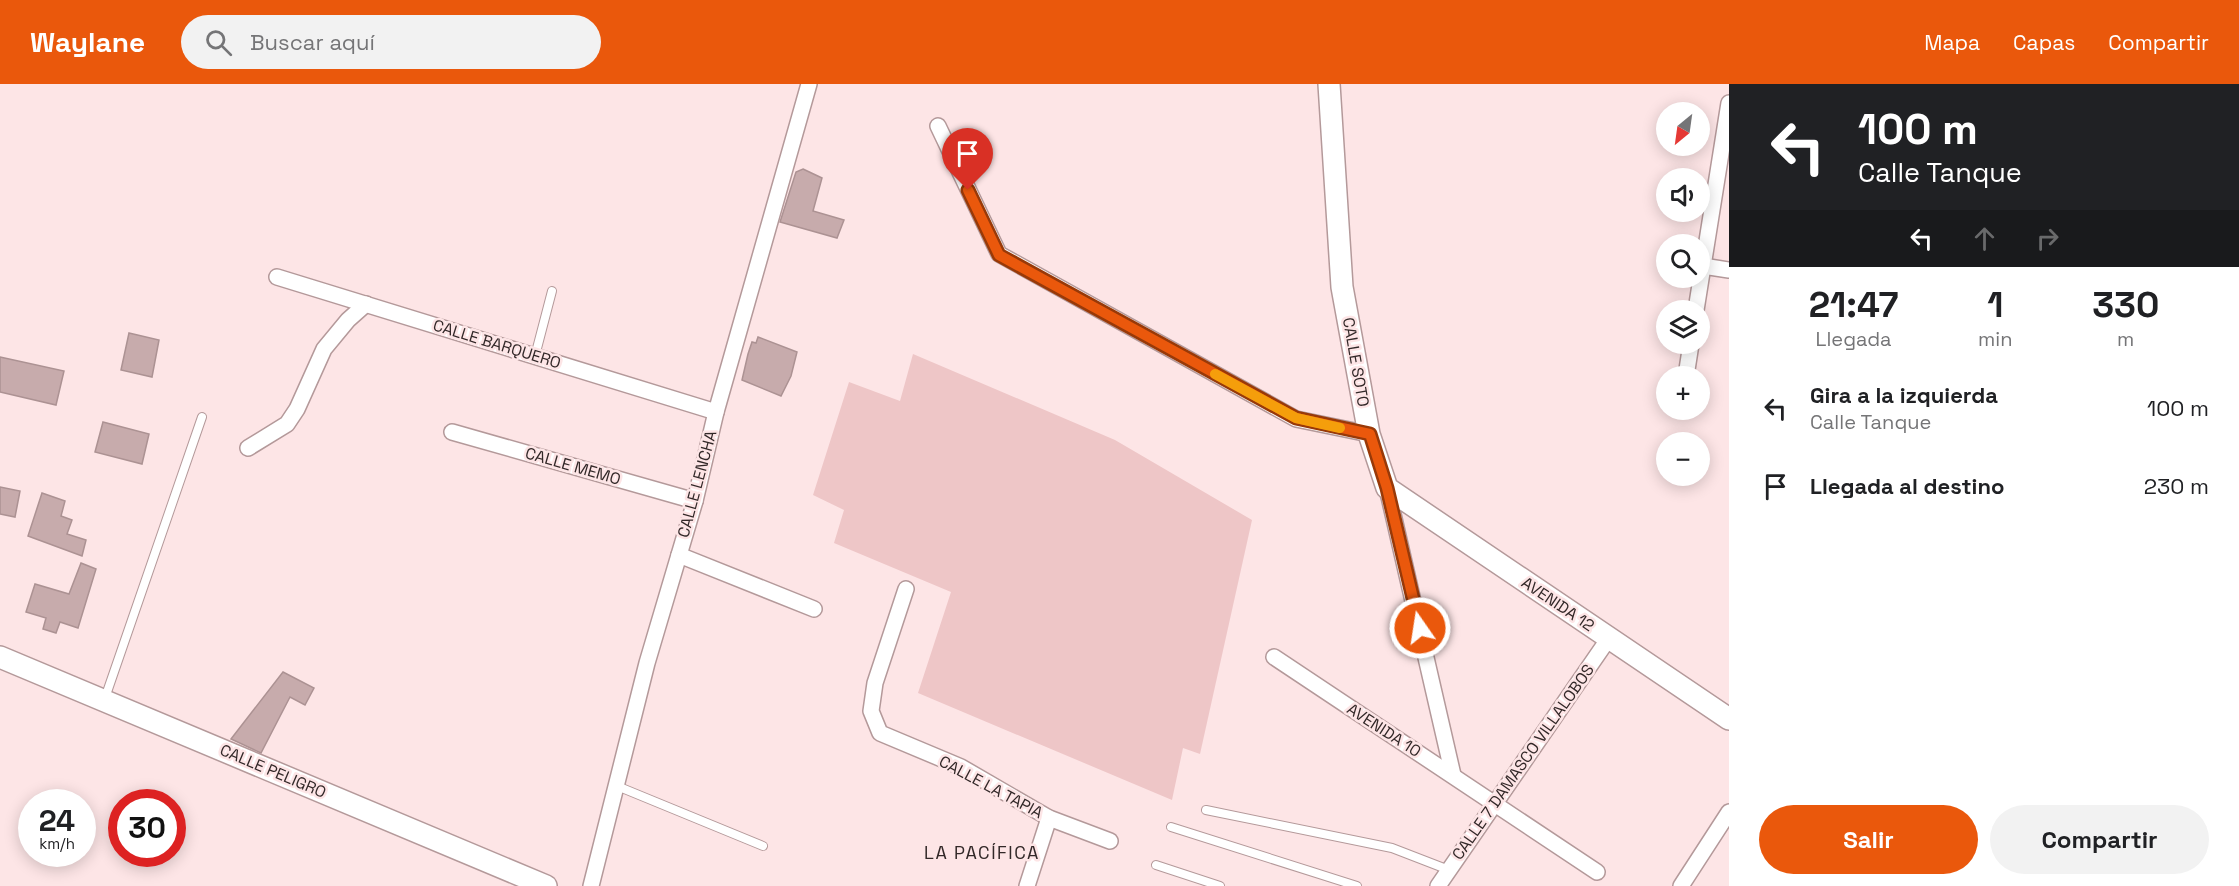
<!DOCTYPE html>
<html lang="es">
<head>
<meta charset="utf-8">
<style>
	body { margin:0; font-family:"Space Grotesk",sans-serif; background:#f2f2f2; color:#202124; height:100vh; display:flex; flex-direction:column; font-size:22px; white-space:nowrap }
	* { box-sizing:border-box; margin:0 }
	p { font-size:20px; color:#757577 }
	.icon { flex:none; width:33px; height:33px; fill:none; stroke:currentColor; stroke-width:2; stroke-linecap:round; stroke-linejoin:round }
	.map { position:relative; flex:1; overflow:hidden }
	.details { display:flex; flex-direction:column; background:#fff; width:510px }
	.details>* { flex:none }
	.top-card { background:#202124; color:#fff; overflow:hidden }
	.needle { width:39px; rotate:209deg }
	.fabs { position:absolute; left:1656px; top:18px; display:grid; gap:12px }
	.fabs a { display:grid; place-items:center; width:54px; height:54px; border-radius:50%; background:#fff; box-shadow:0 3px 15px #0003; font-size:30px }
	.speed { position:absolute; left:18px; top:705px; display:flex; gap:12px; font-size:30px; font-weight:700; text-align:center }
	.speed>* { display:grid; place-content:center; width:78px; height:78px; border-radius:50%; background:#fff; box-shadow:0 3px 15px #0003; line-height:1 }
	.speed small { font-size:15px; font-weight:400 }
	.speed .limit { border:9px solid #d22; background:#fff; color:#111 }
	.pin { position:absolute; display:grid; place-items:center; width:51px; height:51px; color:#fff; margin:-62px -26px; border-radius:50% 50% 50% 0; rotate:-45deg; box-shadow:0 0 6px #0007 }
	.pin .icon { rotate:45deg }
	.me { position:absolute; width:66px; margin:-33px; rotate:347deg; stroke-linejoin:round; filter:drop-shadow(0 0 4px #0008) }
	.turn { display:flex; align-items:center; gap:21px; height:126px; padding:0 30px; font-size:27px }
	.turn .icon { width:78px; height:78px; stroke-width:2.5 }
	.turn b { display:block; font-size:42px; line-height:51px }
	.lanes { display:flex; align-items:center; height:57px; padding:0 30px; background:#0003; justify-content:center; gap:30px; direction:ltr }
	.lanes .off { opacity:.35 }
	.eta { display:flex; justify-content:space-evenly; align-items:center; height:102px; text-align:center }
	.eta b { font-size:36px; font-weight:600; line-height:42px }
	.cta { display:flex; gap:12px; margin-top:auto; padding:12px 30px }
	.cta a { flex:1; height:69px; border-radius:36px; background:#ea580c; color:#fff; font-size:24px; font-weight:600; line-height:69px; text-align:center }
	.cta a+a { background:#f2f2f2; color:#202124 }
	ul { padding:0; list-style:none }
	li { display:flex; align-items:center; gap:18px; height:78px; padding:0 30px }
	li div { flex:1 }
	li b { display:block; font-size:22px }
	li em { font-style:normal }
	header { display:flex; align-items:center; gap:36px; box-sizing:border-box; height:84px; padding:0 30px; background:#ea580c; color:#fff }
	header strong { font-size:28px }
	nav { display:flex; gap:33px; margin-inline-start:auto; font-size:21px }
	.search { width:420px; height:54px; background:#f2f2f2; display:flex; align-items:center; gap:15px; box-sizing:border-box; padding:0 21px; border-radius:33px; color:#757577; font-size:22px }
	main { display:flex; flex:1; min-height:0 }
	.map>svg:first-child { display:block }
	.green { fill:#eec6c7 }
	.building { fill:#c7abac; stroke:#ac9293; stroke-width:1.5 }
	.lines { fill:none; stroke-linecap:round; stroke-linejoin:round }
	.lane-casing { stroke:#b4999a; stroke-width:10 }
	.street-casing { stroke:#b4999a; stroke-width:18 }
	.secondary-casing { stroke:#b4999a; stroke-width:24 }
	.lane { stroke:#fff; stroke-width:8 }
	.street { stroke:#fff; stroke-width:15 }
	.secondary { stroke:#fff; stroke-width:21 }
	.route-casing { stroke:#983908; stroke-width:15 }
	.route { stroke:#ea580c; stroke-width:10 }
	.slow { stroke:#f59e0b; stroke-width:10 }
	.labels { text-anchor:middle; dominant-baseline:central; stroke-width:5; stroke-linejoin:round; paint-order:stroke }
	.street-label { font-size:16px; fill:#322828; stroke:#fde5e6 }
	.neighbourhood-label { font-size:18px; letter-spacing:1.5px; fill:#322828; stroke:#fde5e6 }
</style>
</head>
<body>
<header>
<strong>Waylane</strong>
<div class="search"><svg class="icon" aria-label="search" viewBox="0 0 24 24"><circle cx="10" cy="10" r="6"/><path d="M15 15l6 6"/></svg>Buscar aquí</div>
<nav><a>Mapa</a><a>Capas</a><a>Compartir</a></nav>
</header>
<main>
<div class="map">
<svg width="1729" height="802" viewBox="0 0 1729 802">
	<rect width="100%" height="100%" fill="#fde5e6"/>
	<polygon class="green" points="913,270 1115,356 1252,436 1200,670 1183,664 1172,716 918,609 951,508 834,459 844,426 813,411 849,298 900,317"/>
	<g class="building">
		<polygon points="803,85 822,94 813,127 844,136 837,154 780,138 796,88"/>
		<polygon points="129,249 159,256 152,293 121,286"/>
		<polygon points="758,253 797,268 791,292 781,312 742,296 748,270 752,258 756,259"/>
		<polygon points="0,273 64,287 56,321 0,308"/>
		<polygon points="103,338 149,350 142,380 95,368"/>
		<polygon points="0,403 20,407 15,433 0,430"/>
		<polygon points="42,409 65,417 61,432 72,436 67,450 86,456 82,472 28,452"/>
		<polygon points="81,479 96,485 78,544 60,538 56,549 43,545 46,534 26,528 35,500 69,510"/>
		<polygon points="283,588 314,604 305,621 290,613 261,669 231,655"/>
	</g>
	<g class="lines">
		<defs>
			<g id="lane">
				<polyline points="535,272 552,207"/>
				<polyline points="105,614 202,333"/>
				<polyline points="617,702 763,762"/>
				<polyline points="1206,726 1392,764 1449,786"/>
				<polyline points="1171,743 1357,802"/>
				<polyline points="1156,781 1220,802"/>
			</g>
			<g id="street">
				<polyline points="938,42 999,170 1296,335 1369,350"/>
				<polyline points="1703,182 1729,186"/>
				<polyline points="277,193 716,328"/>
				<polyline points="1696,226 1729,19"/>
				<polyline points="1686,292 1691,260"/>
				<polyline points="452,348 695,417"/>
				<polyline points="248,364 287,340 297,325 324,265 348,236 366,220"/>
				<polyline points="1387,404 1453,691"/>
				<polyline points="679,471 814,525"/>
				<polyline points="906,505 875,599 871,627 880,649 961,683 1049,734 1110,757"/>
				<polyline points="1274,573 1597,788"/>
				<polyline points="591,802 647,579 695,417 716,328 809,0"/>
				<polyline points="1027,802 1049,734"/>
				<polyline points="1438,802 1609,554"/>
				<polyline points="1681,802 1729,728"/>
			</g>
			<g id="secondary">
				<polyline points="1329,0 1342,203 1369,350 1387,404 1729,635"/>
				<polyline points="0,573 546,802"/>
			</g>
		</defs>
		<use href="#lane" class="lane-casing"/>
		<use href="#street" class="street-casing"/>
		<use href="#secondary" class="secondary-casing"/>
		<use href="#lane" class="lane"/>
		<use href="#street" class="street"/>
		<use href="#secondary" class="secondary"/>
	</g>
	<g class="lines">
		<defs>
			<polyline id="route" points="968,106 999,171 1296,334 1370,350 1387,404 1420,544"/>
		</defs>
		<use href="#route" class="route-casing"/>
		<use href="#route" class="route"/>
		<polyline class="slow" points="1215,290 1296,334 1340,344"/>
	</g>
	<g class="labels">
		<g class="street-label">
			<text transform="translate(497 260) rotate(17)">CALLE BARQUERO</text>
			<text transform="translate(1356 278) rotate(80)">CALLE SOTO</text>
			<text transform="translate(573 382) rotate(16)">CALLE MEMO</text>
			<text transform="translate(697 400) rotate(-75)">CALLE LENCHA</text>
			<text transform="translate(1558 520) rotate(34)">AVENIDA 12</text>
			<text transform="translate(1384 646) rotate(33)">AVENIDA 10</text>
			<text transform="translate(1523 678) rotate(-55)">CALLE 7 DAMASCO VILLALOBOS</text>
			<text transform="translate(273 687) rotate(23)">CALLE PELIGRO</text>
			<text transform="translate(991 703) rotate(28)">CALLE LA TAPIA</text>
		</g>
		<g class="neighbourhood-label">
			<text x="982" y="768">LA PACÍFICA</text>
		</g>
	</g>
</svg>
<div class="fabs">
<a><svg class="needle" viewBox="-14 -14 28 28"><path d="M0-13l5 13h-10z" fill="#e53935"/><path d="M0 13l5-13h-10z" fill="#757577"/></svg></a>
<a><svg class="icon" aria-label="sound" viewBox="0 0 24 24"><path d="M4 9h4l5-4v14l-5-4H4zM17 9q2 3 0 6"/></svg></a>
<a><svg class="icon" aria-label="search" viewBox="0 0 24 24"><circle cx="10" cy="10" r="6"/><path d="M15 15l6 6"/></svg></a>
<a><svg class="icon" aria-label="layers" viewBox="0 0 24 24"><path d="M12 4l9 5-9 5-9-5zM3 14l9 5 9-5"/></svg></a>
<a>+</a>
<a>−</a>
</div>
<div class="speed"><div>24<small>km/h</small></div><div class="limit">30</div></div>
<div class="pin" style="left:968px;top:106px;background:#d93025"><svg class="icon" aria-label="arrive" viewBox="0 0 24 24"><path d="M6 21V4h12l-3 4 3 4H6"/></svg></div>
<svg class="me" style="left:1420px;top:544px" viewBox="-20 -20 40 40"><circle r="17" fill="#ea580c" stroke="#fff" stroke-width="3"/><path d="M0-11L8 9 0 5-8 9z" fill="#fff"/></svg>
</div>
<section class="details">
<div class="top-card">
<div class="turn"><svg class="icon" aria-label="left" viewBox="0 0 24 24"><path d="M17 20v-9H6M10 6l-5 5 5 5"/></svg><div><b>100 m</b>Calle Tanque</div></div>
<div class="lanes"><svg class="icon" aria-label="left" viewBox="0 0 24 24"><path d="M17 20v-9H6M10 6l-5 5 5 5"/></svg><svg class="icon off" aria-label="ahead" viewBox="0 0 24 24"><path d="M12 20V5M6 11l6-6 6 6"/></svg><svg class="icon off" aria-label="right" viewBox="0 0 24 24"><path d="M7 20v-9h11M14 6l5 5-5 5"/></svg></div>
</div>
<div class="eta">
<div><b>21:47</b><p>Llegada</p></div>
<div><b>1</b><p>min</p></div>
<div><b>330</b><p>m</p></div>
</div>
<ul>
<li><svg class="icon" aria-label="left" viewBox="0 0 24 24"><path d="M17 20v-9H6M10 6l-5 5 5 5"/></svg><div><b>Gira a la izquierda</b><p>Calle Tanque</p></div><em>100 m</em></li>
<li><svg class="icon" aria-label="arrive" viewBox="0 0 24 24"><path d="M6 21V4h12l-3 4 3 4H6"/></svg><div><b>Llegada al destino</b></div><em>230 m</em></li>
</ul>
<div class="cta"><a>Salir</a><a>Compartir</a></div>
</section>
</main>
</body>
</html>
